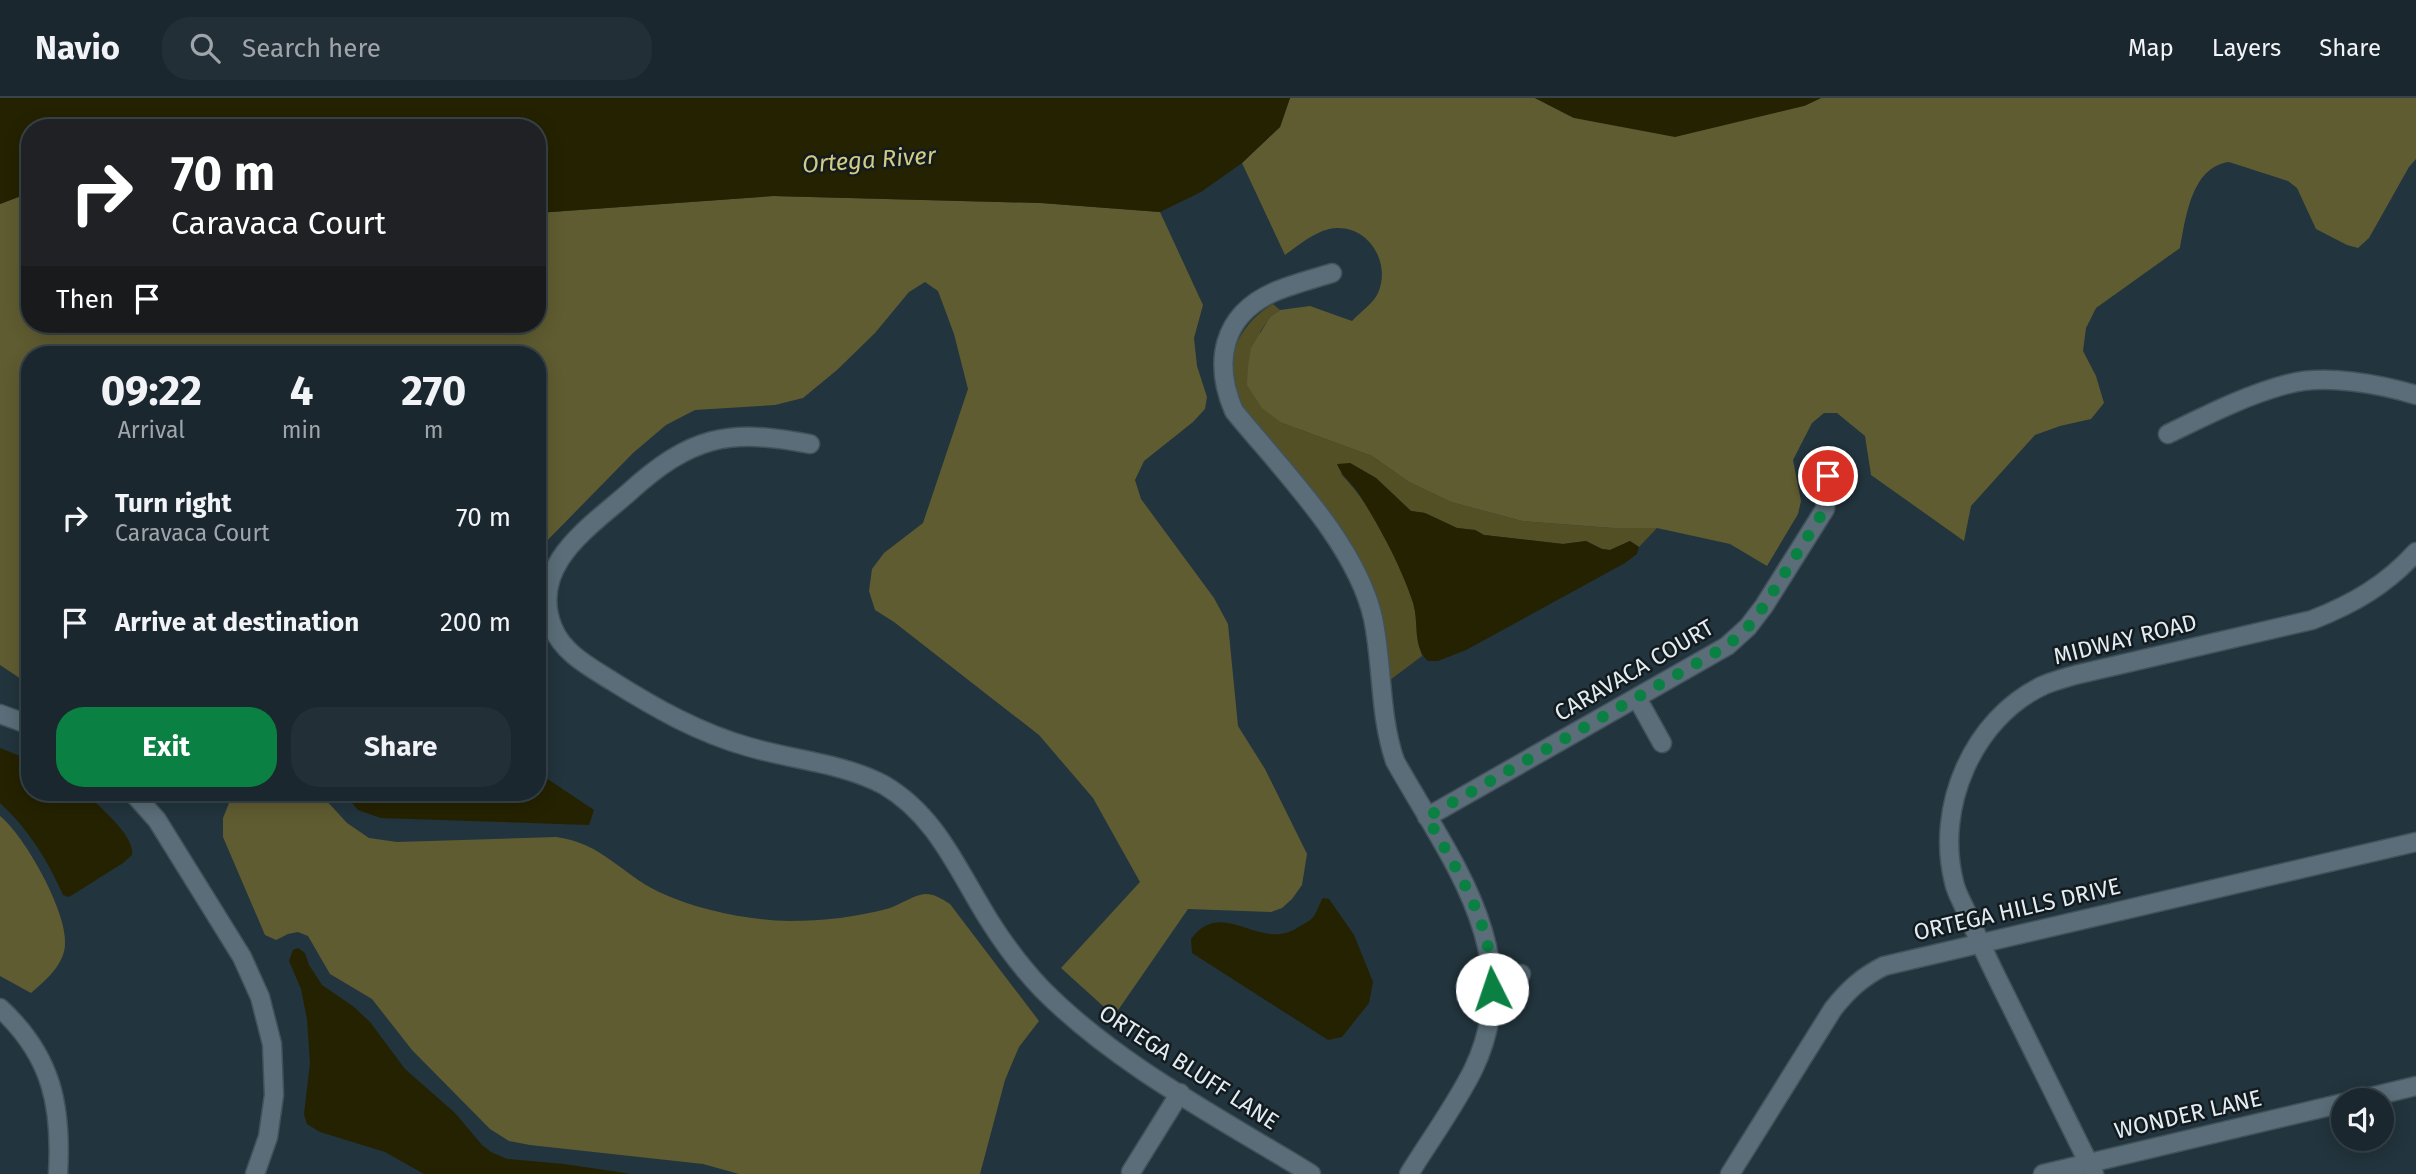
<!DOCTYPE html>
<html lang="en">
<head>
<meta charset="utf-8">
<style>
	body { margin:0; font-family:"Fira Sans",sans-serif; background:#232f36; color:#f1f3f6; height:100vh; display:flex; flex-direction:column; font-size:26px; white-space:nowrap }
	* { box-sizing:border-box; margin:0 }
	p { font-size:23px; color:#9fa5aa }
	.icon { flex:none; width:38px; height:38px; fill:none; stroke:currentColor; stroke-width:2; stroke-linecap:round; stroke-linejoin:round }
	.map { position:relative; flex:1; overflow:hidden }
	.drawer { position:absolute; left:21px; top:248px; width:525px; height:455px; display:flex; flex-direction:column; background:#1a272e; border-radius:28px; box-shadow:0 4px 18px #0003,0 0 0 2px #38444a }
	.drawer>* { flex:none }
	.top-card { position:absolute; left:21px; top:21px; width:525px; height:214px; border-radius:28px; box-shadow:0 4px 18px #0003,0 0 0 2px #38444a; background:#202124; color:#fff; overflow:hidden }
	.fabs { position:absolute; left:2331px; top:990px; display:grid; gap:14px }
	.fabs a { display:grid; place-items:center; width:63px; height:63px; border-radius:50%; background:#1a272e; box-shadow:0 4px 18px #0003,0 0 0 2px #38444a; font-size:35px }
	.pin { position:absolute; display:grid; place-items:center; width:60px; height:60px; color:#fff; margin:-30px; border:4px solid #fff; border-radius:50%; box-shadow:0 2px 7px #0007 }
	.me { position:absolute; width:77px; margin:-38px; rotate:356deg; stroke-linejoin:round; filter:drop-shadow(0 0 5px #0008) }
	.turn { display:flex; align-items:center; gap:24px; height:147px; padding:0 35px; font-size:32px }
	.turn .icon { width:91px; height:91px; stroke-width:2.5 }
	.turn b { display:block; font-size:49px; line-height:60px }
	.then { display:flex; align-items:center; height:66px; padding:0 35px; background:#0003; gap:14px; font-size:26px }
	.eta { display:flex; justify-content:space-evenly; align-items:center; height:119px; text-align:center }
	.eta b { font-size:42px; font-weight:700; line-height:49px }
	.action { display:flex; gap:14px; margin-top:auto; padding:14px 35px }
	.action a { flex:1; height:80px; border-radius:28px; background:#0b8043; color:#fff; font-size:28px; font-weight:700; line-height:80px; text-align:center }
	.action a+a { background:#232f36; color:#f1f3f6 }
	ul { padding:0; list-style:none }
	li { display:flex; align-items:center; gap:21px; height:105px; padding:0 35px }
	li div { flex:1 }
	li b { display:block; font-size:26px }
	li em { font-style:normal }
	header { display:flex; align-items:center; gap:42px; box-sizing:border-box; height:98px; padding:0 35px; background:#1a272e; border-bottom:2px solid #38444a }
	header strong { font-size:33px }
	nav { display:flex; gap:38px; margin-inline-start:auto; font-size:24px }
	.search { width:490px; height:63px; background:#232f36; display:flex; align-items:center; gap:18px; box-sizing:border-box; padding:0 24px; border-radius:28px; color:#9fa5aa; font-size:26px }
	.map>svg:first-child { display:block }
	.green { fill:#545026 }
	.forest { fill:#605c31 }
	.water { fill:#252201 }
	.lines { fill:none; stroke-linecap:round; stroke-linejoin:round }
	.street-casing { stroke:#42525a; stroke-width:21 }
	.street { stroke:#5a6d78; stroke-width:18 }
	.route { stroke:#0b8043; stroke-width:12; stroke-dasharray:0 21.6 }
	.labels { text-anchor:middle; dominant-baseline:central; stroke-width:5; stroke-linejoin:round; paint-order:stroke }
	.street-label { font-size:23px; fill:#e2edf3; stroke:#131b1f }
	.water-label { font-size:24px; font-style:italic; fill:#d1cb83; stroke:#131b1f }
</style>
</head>
<body>
<header>
<strong>Navio</strong>
<div class="search"><svg class="icon" aria-label="search" viewBox="0 0 24 24"><circle cx="10" cy="10" r="6"/><path d="M15 15l6 6"/></svg>Search here</div>
<nav><a>Map</a><a>Layers</a><a>Share</a></nav>
</header>
<div class="map">
<svg width="2416" height="1076" viewBox="0 0 2416 1076">
	<rect width="100%" height="100%" fill="#22343d"/>
	<path class="green" d="M1273,206L1280,212L1270,219L1260,234L1282,325L1372,358L1409,384L1451,404L1522,423L1613,430H1657L1639,449L1630,443L1610,452L1602,451L1586,443L1563,446L1484,437L1475,432L1457,430L1425,415L1411,413L1376,380L1350,365L1341,376C1372,408 1401,461 1413,504C1418,521 1416,539 1422,558L1390,582C1386,549 1384,507 1368,477C1345,435 1315,398 1284,360C1267,339 1244,318 1235,291C1223,256 1244,223 1273,206Z"/>
	<g class="forest">
		<path d="M1290,0H1535L1574,20L1804,8L1821,0H2416V61L2409,69L2369,140L2358,150L2347,147L2316,131L2297,90L2288,83L2229,64C2191,69 2186,120 2180,150L2096,210L2086,230L2083,253L2096,278L2104,305L2091,321L2060,328L2035,337L1971,408L1964,443L1871,377L1865,338L1837,315H1824L1812,325L1793,362L1801,403L1798,416L1767,468L1730,446L1657,430H1613L1522,423L1451,404L1409,384L1372,358L1282,325L1262,310L1247,287L1248,269L1251,250L1270,219L1280,212L1310,208L1352,223C1360,214 1373,206 1378,195C1391,166 1370,129 1337,130C1319,130 1299,147 1285,157L1242,65L1280,29Z"/>
		<polygon points="30,83 30,226 537,226 537,115 773,98 1041,105 1160,114 1203,207 1194,240 1197,268 1207,299 1205,311 1193,324 1144,363 1135,382 1141,401 1214,500 1228,526 1238,628 1265,671 1307,756 1302,787 1292,801 1282,810 1271,814 1188,811 1114,918 1061,870 1140,784 1093,700 1039,637 894,524 875,512 869,493 872,471 884,455 923,425 968,291 954,236 938,193 925,184 909,194 875,235 837,272 803,300 775,307 695,312 666,327 633,355 537,453 537,257 30,257 30,587 0,567 0,106 21,98"/>
		<path d="M233,695H323L325,701L347,725L369,740L397,744L556,739C602,745 620,775 659,794C698,812 746,822 789,823C824,823 857,819 890,810C901,806 914,797 925,796C935,796 942,801 950,806L1039,923L1019,949L1005,982L980,1076H739L703,1066L530,1047L509,1043L490,1031L412,952L372,901L330,876L308,838L298,834L288,836L276,842L265,837L223,739V720Z"/>
		<path d="M0,718C25,738 68,815 65,847C64,867 45,883 31,895L0,878Z"/>
	</g>
	<g class="water">
		<polygon points="0,0 1290,0 1280,29 1242,65 1201,94 1160,114 1041,105 773,98 537,115 537,30 94,30 59,26 57,30 30,30 30,83 21,98 0,106"/>
		<polygon points="1535,0 1821,0 1804,8 1675,39 1574,20"/>
		<path d="M1350,365L1376,380L1411,413L1425,415L1457,430L1475,432L1484,437L1563,446L1586,443L1602,451L1610,452L1630,443L1639,449L1637,456L1625,465L1466,552L1438,563H1428C1411,547 1420,522 1412,502C1399,464 1380,430 1359,396C1352,385 1342,379 1337,366Z"/>
		<path d="M0,650L30,662V695H84L89,698C102,712 135,738 132,757L123,765L69,799L63,797C48,763 28,730 0,705Z"/>
		<polygon points="537,674 594,712 589,727 381,720 358,712 344,695 537,695"/>
		<path d="M1323,800L1329,801L1354,837L1373,884L1369,905L1342,939L1328,942L1192,855L1191,841C1224,797 1260,857 1300,828C1304,826 1311,822 1313,819C1318,813 1319,806 1323,800Z"/>
		<polygon points="298,850 305,855 309,867 322,887 354,909 370,924 405,971 455,1015 482,1047 491,1054 507,1061 564,1066 632,1076 424,1076 385,1054 320,1034 307,1026 304,1016 310,965 307,921 301,891 289,863 293,852"/>
	</g>
	<g class="lines">
		<defs>
			<g id="street">
				<path d="M1332,175C1313,181 1292,186 1274,194C1222,217 1213,264 1234,313C1282,372 1356,445 1373,520C1383,568 1379,616 1395,663C1449,760 1529,857 1473,972C1455,1008 1430,1042 1409,1076"/>
				<path d="M2168,336C2207,317 2246,297 2288,286C2325,276 2380,286 2416,297"/>
				<path d="M810,346C727,330 691,338 627,396C588,430 528,469 553,530C563,555 590,569 612,583C655,610 699,635 749,649C793,662 843,665 884,687C937,718 958,773 989,822C1004,846 1022,870 1042,891C1117,967 1220,1020 1311,1076"/>
				<polyline points="1637,600 1662,645"/>
				<polyline points="0,616 30,627"/>
				<polyline points="133,695 157,722 242,859 260,899 272,946 274,997 268,1039 255,1076"/>
				<polyline points="1427,719 1727,548 1748,529 1764,508 1825,411 1828,378"/>
				<polyline points="1492,876 1521,876"/>
				<path d="M0,910C52,958 62,1008 58,1076"/>
				<polyline points="2354,1003 2416,988"/>
				<polyline points="1131,1074 1180,995"/>
				<path d="M1730,1076L1833,911C1848,892 1862,879 1884,868L2416,744"/>
				<polyline points="2043,1076 2343,1005"/>
				<path d="M2094,1076C2063,1012 2031,949 2000,886C1988,862 1977,838 1966,813C1962,804 1956,794 1954,784C1935,709 1973,620 2044,587C2054,583 2065,580 2075,577L2312,522C2353,506 2386,487 2416,454"/>
			</g>
		</defs>
		<use href="#street" class="street-casing"/>
		<use href="#street" class="street"/>
	</g>
	<g class="lines">
		<path class="route" d="M1492,891C1494,826 1457,773 1427,719L1727,548L1748,529L1764,508L1825,411L1828,378"/>
	</g>
	<g class="labels">
		<g class="street-label">
			<text transform="translate(2125 541) rotate(-14)">MIDWAY ROAD</text>
			<text transform="translate(1634 572) rotate(-30)">CARAVACA COURT</text>
			<text transform="translate(2017 811) rotate(-13)">ORTEGA HILLS DRIVE</text>
			<text transform="translate(1189 969) rotate(33)">ORTEGA BLUFF LANE</text>
			<text transform="translate(2188 1016) rotate(-13)">WONDER LANE</text>
		</g>
		<g class="water-label">
			<text transform="translate(869 62) rotate(-4)">Ortega River</text>
		</g>
	</g>
</svg>
<div class="fabs">
<a><svg class="icon" aria-label="sound" viewBox="0 0 24 24"><path d="M4 9h4l5-4v14l-5-4H4zM17 9q2 3 0 6"/></svg></a>
</div>
<div class="pin" style="left:1828px;top:378px;background:#d93025"><svg class="icon" aria-label="arrive" viewBox="0 0 24 24"><path d="M6 21V4h12l-3 4 3 4H6"/></svg></div>
<svg class="me" style="left:1492px;top:891px" viewBox="-20 -20 40 40"><circle r="19" fill="#fff"/><path d="M0-13L10 11 0 6-10 11z" fill="#0b8043"/></svg>
<div class="top-card">
<div class="turn"><svg class="icon" aria-label="right" viewBox="0 0 24 24"><path d="M7 20v-9h11M14 6l5 5-5 5"/></svg><div><b>70 m</b>Caravaca Court</div></div>
<div class="then">Then<svg class="icon" aria-label="arrive" viewBox="0 0 24 24"><path d="M6 21V4h12l-3 4 3 4H6"/></svg></div>
</div>
<section class="drawer">
<div class="eta">
<div><b>09:22</b><p>Arrival</p></div>
<div><b>4</b><p>min</p></div>
<div><b>270</b><p>m</p></div>
</div>
<ul>
<li><svg class="icon" aria-label="right" viewBox="0 0 24 24"><path d="M7 20v-9h11M14 6l5 5-5 5"/></svg><div><b>Turn right</b><p>Caravaca Court</p></div><em>70 m</em></li>
<li><svg class="icon" aria-label="arrive" viewBox="0 0 24 24"><path d="M6 21V4h12l-3 4 3 4H6"/></svg><div><b>Arrive at destination</b></div><em>200 m</em></li>
</ul>
<div class="action"><a>Exit</a><a>Share</a></div>
</section>
</div>
</body>
</html>
